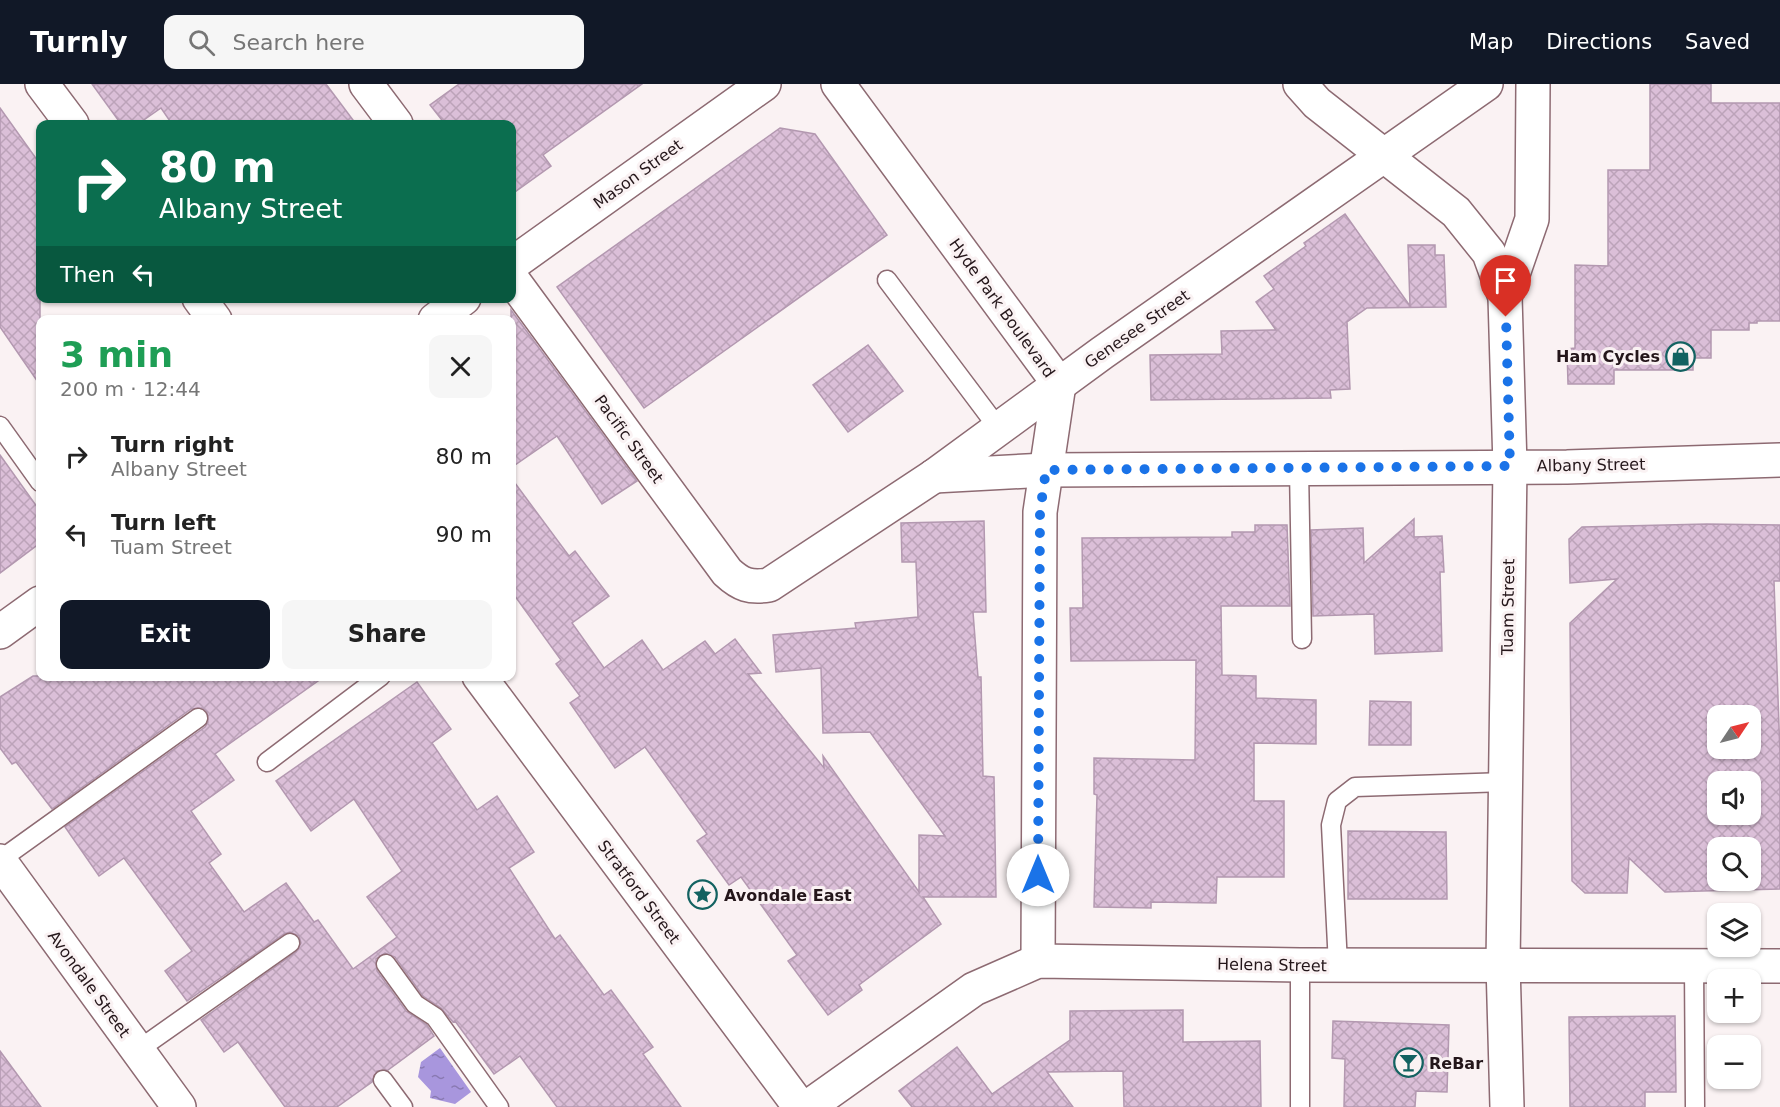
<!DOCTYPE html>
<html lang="en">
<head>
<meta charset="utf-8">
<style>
	body { margin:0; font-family:"DejaVu Sans",sans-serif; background:#f6f6f6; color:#222; height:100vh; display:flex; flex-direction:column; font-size:22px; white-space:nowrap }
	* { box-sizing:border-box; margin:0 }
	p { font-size:20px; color:#767676 }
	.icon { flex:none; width:33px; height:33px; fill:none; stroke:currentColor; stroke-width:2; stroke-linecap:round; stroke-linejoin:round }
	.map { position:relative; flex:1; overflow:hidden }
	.details { position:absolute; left:36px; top:231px; width:480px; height:366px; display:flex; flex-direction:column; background:#fff; border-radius:12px; box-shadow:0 2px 4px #0004 }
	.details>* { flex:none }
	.guide { position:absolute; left:36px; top:36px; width:480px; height:183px; border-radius:12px; box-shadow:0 2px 4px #0004; background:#0b6e4f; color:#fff; overflow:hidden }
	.needle { width:39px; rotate:55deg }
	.tools { position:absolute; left:1707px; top:621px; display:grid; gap:12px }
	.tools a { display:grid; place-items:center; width:54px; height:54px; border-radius:12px; background:#fff; box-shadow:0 2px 4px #0004; font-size:30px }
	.pin { position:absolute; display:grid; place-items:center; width:51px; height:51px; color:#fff; margin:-62px -26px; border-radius:50% 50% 50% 0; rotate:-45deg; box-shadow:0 0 6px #0007 }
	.pin .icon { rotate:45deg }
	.me { position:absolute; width:66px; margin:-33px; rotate:0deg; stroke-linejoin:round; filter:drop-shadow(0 0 4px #0008) }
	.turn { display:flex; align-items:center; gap:21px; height:126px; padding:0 24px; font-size:27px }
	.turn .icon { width:78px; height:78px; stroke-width:2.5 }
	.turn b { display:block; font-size:42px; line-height:51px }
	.then { display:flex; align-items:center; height:57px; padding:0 24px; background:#0003; gap:12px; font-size:22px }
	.round { display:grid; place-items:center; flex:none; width:63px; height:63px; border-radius:12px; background:#f6f6f6 }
	.headline { display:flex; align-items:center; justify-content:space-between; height:102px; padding:0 24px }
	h1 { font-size:36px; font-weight:700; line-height:45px; color:#1e9e55 }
	.action { display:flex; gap:12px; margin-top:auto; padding:12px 24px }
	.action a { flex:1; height:69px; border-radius:12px; background:#111827; color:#fff; font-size:24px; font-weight:700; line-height:69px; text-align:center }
	.action a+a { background:#f6f6f6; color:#222 }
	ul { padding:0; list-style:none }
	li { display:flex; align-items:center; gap:18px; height:78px; padding:0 24px }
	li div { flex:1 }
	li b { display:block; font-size:22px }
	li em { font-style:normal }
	header { display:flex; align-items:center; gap:36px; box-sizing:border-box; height:84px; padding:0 30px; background:#111827; color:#fff }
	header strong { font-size:28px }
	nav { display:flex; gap:33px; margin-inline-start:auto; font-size:21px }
	.search { width:420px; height:54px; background:#f6f6f6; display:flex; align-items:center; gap:15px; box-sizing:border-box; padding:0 21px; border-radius:12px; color:#767676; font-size:22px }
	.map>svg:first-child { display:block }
	.water { fill:url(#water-ripples) }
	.building { fill:url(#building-cross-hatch); stroke:#b398b0; stroke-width:1.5; fill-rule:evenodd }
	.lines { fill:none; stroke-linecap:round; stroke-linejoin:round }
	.service-casing { stroke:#8d6a72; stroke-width:21 }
	.minor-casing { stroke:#8d6a72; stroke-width:36 }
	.tertiary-casing { stroke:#8d6a72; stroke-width:36 }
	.service { stroke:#fff; stroke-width:18 }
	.minor { stroke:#fff; stroke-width:33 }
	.tertiary { stroke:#fff; stroke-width:33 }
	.route { stroke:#1a73e8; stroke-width:10; stroke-dasharray:0 18 }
	.labels { text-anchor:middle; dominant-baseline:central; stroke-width:6; stroke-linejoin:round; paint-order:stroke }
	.street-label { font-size:16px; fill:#24161a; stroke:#faf2f3 }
	.poi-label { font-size:16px; font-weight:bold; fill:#24161a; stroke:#faf2f3; text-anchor:start }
</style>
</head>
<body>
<header>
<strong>Turnly</strong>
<div class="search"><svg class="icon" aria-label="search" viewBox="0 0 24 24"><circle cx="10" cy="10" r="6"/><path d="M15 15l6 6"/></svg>Search here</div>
<nav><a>Map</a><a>Directions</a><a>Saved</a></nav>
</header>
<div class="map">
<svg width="1780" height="1023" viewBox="0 0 1780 1023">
	<defs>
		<pattern id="water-ripples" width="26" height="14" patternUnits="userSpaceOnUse" patternTransform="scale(1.5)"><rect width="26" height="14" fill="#a896dd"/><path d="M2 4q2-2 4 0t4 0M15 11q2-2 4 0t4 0" fill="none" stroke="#8979b2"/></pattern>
		<pattern id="building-cross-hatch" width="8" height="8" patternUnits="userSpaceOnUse" patternTransform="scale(1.5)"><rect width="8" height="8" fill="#dbbfd8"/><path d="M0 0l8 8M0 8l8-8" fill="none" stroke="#bca3b9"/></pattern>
	</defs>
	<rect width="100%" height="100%" fill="#faf2f3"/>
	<polygon class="water" points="440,964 471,1008 455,1020 430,1014 431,1007 418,993 421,978"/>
	<g class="building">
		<polygon points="92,0 326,0 356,40 172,40 161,24 138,40 121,40"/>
		<polygon points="459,0 642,0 543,71 551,82 512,110 512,40 445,40 430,21"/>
		<polygon points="1650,0 1711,0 1711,19 1780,19 1780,237 1757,237 1757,239 1749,239 1749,246 1711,246 1711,274 1693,274 1693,286 1614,286 1614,300 1568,300 1567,265 1575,264 1575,181 1608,182 1608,86 1650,86"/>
		<polygon points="0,24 40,80 40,301 0,243"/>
		<polygon points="780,44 815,50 887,151 644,324 557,203"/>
		<polygon points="1345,130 1410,222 1408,161 1435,161 1435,171 1444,171 1446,223 1367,224 1347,238 1350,305 1330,306 1331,314 1151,316 1150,271 1222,270 1221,247 1276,246 1256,218 1274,205 1264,192 1306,162 1304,159"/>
		<polygon points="511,226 637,397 602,420 557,352 512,383"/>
		<polygon points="868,261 903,307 848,348 813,301"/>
		<polygon points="0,371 40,427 40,459 0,489"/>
		<polygon points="512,395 569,472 575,467 609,512 572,539 604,584 642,556 663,586 705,557 715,570 735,555 761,589 748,590 824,684 823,672 919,808 919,751 945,752 870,648 823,649 821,584 776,588 773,551 856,544 855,539 918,533 916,478 902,478 901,439 984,437 986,528 973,528 978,593 981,593 983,692 994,693 996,813 923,813 941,840 859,901 862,906 828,931 788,877 797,871 741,793 729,801 697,757 707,750 645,663 615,684 570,619 580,612 556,580 561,576 512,508"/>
		<polygon points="1414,435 1414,453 1442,452 1444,488 1440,488 1442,567 1375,570 1374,530 1313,532 1311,446 1363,444 1364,479"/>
		<path d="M1707,440L1780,441V497H1774L1780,671V805L1665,808L1629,774L1627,809H1585L1572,797L1570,539L1617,495L1570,499L1569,455L1582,443ZM1718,632H1750V664H1718ZM1718,698H1750V730H1718ZM1718,764H1750V796H1718Z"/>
		<polygon points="1255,441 1287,441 1290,522 1221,522 1222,591 1256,592 1256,614 1316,616 1316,660 1254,659 1254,717 1284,717 1284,793 1217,793 1216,819 1151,818 1151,824 1094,823 1097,711 1094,710 1094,674 1195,676 1196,576 1071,577 1070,524 1083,524 1082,454 1232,453 1232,448 1255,448"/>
		<polygon points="33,592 325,592 215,670 234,696 191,727 221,770 209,779 244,828 286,799 314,838 318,836 353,885 397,853 367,813 402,787 354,715 311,747 276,697 417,598 451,645 432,659 477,726 497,712 534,768 509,784 555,855 560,851 604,911 611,906 653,963 643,970 681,1023 557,1023 520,972 494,990 455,937 453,938 441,924 423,912 395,873 385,869 376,875 377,887 406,927 427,941 434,952 388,986 377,987 372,998 337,1023 285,1023 238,958 224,968 201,936 296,868 301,859 299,852 290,848 284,850 187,917 165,887 192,867 124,774 99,792 65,743 205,643 208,638 207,628 202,624 191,625 52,725 16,678 12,680 0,664 0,613"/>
		<polygon points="1370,617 1411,618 1411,661 1369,661"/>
		<polygon points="1348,747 1446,748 1447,815 1348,815"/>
		<polygon points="1183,926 1183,958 1260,957 1261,1023 1124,1023 1123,987 1047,988 1073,1023 912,1023 899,1007 957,963 992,1010 1070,956 1070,927"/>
		<polygon points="1675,932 1676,1008 1645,1008 1645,1023 1570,1023 1569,933"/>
		<polygon points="1333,937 1449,941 1447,1008 1416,1007 1415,1023 1344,1023 1345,975 1332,974"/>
		<polygon points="0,967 41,1023 0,1023"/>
	</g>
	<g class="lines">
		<defs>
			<g id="service">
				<polyline points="887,196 999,345"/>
				<polyline points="0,342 40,398"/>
				<polyline points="1299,384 1302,555"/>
				<polyline points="267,678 381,592"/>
				<polyline points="0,776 198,634"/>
				<polyline points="386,880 415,920 435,933 499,1023"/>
				<polyline points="1338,881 1331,741 1337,717 1355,703 1506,698"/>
				<polyline points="1694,881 1695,1023"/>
				<polyline points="138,966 290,859"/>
				<polyline points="383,996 403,1023"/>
				<polyline points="1300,1023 1300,881"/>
			</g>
			<g id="minor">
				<polyline points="42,0 72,40"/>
				<polyline points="366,0 396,40"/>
				<polyline points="838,0 1059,300 1040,428 1038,877"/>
				<polyline points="512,180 764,0"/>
				<path d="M512,195L727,488C741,501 750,504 769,501L934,392L1102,269L1486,0"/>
				<polyline points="199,214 215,236"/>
				<polyline points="435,236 464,214"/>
				<polyline points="934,392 1046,386 1567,383 1780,376"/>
				<polyline points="0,548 40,519"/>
				<polyline points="479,592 800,1023"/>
				<polyline points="0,777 179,1023"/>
				<polyline points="808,1023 974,905 1038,877 1300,881 1780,882"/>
			</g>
			<g id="tertiary">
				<polyline points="1300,0 1317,19 1456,128 1489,169 1505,213 1510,382 1503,880 1507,1023"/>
				<polyline points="1505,213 1532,135 1533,0"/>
			</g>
		</defs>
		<use href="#service" class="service-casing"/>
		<use href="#minor" class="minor-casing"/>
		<use href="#tertiary" class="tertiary-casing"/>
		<use href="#service" class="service"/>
		<use href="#minor" class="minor"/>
		<use href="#tertiary" class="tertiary"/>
	</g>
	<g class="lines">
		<polyline class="route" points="1038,791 1040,428 1046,386 1510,382 1506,233"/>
	</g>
	<defs>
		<symbol id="shop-ring" viewBox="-11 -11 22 22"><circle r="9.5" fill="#faf2f3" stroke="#126261" stroke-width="1.5"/><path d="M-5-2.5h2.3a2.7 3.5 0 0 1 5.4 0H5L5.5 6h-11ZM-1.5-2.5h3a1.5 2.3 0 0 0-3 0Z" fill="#126261"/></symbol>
		<symbol id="sight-ring" viewBox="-11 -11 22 22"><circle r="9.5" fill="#faf2f3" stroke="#126261" stroke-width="1.5"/><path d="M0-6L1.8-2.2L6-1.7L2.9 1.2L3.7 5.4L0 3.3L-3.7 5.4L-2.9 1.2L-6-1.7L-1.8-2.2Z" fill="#126261"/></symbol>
		<symbol id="bar-ring" viewBox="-11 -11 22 22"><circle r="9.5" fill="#faf2f3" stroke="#126261" stroke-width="1.5"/><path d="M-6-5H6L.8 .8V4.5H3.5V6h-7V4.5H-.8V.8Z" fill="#126261"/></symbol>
	</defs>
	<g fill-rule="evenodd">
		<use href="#shop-ring" x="1664" y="256" width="33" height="33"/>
		<use href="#sight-ring" x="686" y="794" width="33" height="33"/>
		<use href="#bar-ring" x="1392" y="962" width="33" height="33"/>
	</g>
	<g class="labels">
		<g class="street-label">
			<text transform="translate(638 90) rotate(-36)">Mason Street</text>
			<text transform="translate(1002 224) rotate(54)">Hyde Park Boulevard</text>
			<text transform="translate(1137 245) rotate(-35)">Genesee Street</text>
			<text transform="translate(629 355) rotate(54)">Pacific Street</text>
			<text transform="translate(1591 381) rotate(-1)">Albany Street</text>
			<text transform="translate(1508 523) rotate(-89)">Tuam Street</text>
			<text transform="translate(639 808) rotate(53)">Stratford Street</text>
			<text transform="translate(1272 881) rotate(1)">Helena Street</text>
			<text transform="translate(89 900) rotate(54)">Avondale Street</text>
		</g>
		<g class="poi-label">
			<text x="1660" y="272" text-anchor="end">Ham Cycles</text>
			<text x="724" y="811">Avondale East</text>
			<text x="1429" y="979">ReBar</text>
		</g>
	</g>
</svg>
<div class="tools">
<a><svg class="needle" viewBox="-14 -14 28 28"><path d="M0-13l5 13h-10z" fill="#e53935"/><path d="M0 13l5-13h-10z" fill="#767676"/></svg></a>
<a><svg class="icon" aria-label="sound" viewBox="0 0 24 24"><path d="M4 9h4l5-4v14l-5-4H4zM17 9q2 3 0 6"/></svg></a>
<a><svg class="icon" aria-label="search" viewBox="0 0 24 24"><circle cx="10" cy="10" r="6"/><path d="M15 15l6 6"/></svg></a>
<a><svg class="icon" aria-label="layers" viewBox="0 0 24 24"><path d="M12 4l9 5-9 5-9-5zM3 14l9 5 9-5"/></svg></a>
<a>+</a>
<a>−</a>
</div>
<div class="pin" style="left:1506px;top:233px;background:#d93025"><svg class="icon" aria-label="arrive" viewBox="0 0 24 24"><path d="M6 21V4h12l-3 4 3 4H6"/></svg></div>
<svg class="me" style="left:1038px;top:791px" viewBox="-20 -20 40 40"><circle r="19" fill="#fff"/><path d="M0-13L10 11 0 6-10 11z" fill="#1a73e8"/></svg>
<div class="guide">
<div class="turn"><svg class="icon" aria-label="right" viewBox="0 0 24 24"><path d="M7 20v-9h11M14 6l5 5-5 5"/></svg><div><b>80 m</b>Albany Street</div></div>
<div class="then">Then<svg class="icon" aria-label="left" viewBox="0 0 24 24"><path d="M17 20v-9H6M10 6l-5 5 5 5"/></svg></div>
</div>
<section class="details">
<div class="headline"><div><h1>3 min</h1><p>200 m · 12:44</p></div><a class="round"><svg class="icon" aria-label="close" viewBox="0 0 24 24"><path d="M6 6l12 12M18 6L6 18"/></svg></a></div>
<ul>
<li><svg class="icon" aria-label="right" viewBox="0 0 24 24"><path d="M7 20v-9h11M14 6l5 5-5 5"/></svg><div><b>Turn right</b><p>Albany Street</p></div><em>80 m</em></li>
<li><svg class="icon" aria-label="left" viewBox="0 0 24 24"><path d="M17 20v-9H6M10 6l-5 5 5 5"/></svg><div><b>Turn left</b><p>Tuam Street</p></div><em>90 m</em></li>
</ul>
<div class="action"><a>Exit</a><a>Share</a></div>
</section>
</div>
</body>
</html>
